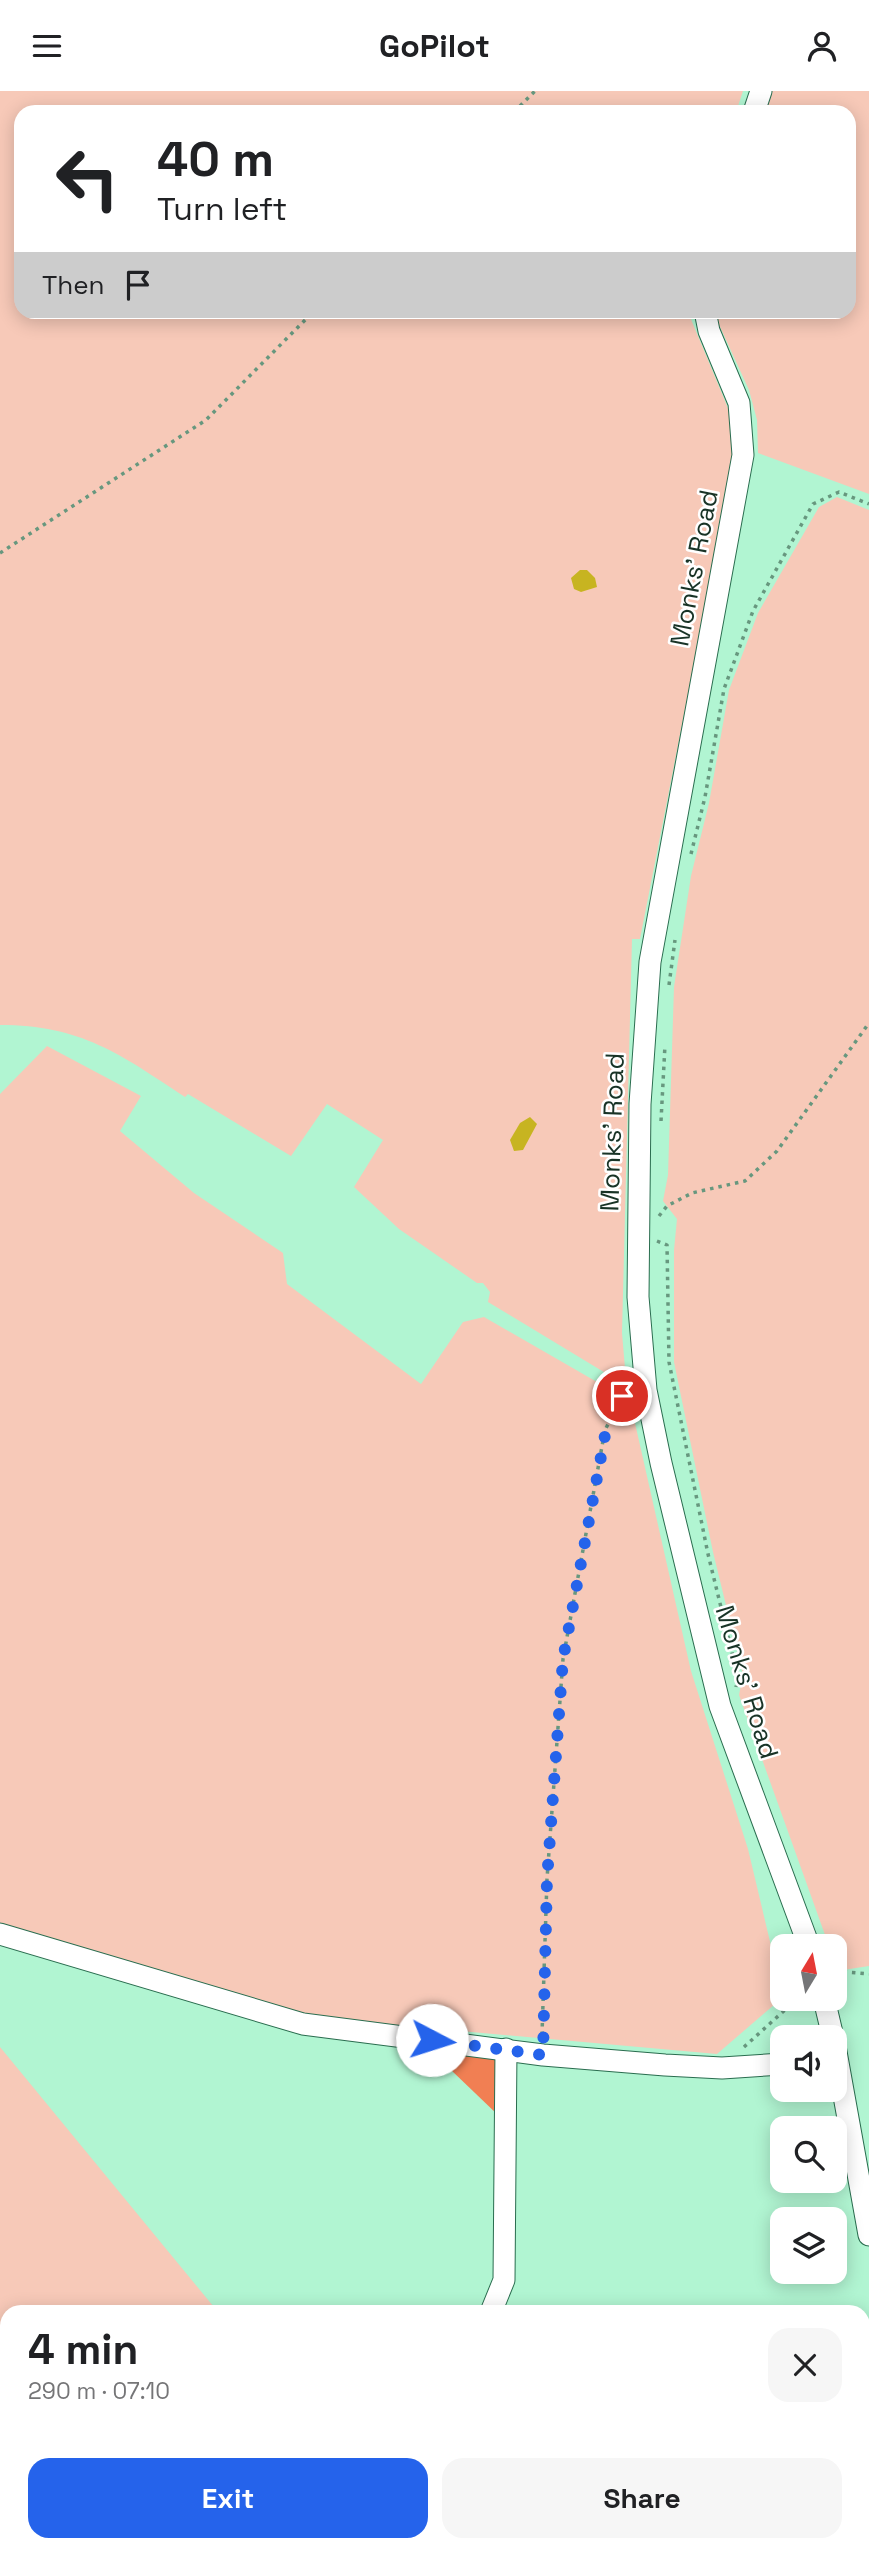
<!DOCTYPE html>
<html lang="en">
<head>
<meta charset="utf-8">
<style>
	body { margin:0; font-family:"Space Grotesk",sans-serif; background:#f6f6f6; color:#202124; height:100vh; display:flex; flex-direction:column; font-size:26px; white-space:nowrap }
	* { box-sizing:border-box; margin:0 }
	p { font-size:23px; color:#757577 }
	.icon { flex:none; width:38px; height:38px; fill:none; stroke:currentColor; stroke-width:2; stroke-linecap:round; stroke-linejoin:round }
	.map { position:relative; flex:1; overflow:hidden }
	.side { position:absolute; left:0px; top:2214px; width:870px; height:247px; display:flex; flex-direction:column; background:#fff; border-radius:21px 21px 0 0; box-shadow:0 4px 18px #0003 }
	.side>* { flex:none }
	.banner { position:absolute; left:14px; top:14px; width:842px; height:214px; border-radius:21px; box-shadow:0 4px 18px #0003; background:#fff; color:#202124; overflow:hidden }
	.needle { width:46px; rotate:10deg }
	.fabs { position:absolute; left:770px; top:1843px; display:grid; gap:14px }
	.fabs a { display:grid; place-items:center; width:77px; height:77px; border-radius:14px; background:#fff; box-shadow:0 4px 18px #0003; font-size:35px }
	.pin { position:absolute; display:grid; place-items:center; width:60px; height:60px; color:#fff; margin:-30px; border:4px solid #fff; border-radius:50%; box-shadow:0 2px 7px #0007 }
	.me { position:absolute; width:77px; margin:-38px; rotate:95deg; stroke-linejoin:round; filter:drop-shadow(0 0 5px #0008) }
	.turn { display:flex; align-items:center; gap:24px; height:147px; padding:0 28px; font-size:32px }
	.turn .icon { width:91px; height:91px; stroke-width:2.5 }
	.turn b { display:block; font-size:49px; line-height:60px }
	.then { display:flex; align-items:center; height:66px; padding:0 28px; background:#0003; gap:14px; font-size:26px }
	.round { display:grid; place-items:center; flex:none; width:74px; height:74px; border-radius:21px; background:#f6f6f6 }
	.headline { display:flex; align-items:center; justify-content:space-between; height:119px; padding:0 28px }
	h1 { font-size:42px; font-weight:700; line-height:52px }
	.button { display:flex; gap:14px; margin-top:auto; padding:14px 28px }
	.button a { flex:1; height:80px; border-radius:21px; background:#2563eb; color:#fff; font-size:28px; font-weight:700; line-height:80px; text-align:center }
	.button a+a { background:#f6f6f6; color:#202124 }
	header { display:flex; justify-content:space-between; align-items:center; height:91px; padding:0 28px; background:#fff; font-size:32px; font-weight:700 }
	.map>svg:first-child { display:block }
	.green { fill:#f7c9b8 }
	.forest { fill:#f17f53 }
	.water { fill:#c7b421 }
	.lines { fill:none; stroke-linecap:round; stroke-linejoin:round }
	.minor-casing { stroke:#2a6d4f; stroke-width:23 }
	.path { stroke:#67977e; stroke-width:3.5; stroke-dasharray:3.5 5; stroke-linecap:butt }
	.minor { stroke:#fff; stroke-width:21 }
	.route { stroke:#2563eb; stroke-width:12; stroke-dasharray:0 21.6 }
	.labels { text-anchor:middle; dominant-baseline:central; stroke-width:5; stroke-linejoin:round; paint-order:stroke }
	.street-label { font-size:26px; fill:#183326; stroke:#fff }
</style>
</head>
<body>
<header><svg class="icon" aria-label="menu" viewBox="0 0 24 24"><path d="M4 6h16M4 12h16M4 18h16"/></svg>GoPilot<svg class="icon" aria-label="person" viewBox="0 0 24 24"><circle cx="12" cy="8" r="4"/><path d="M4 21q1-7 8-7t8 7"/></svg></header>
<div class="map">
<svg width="869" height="2460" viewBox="0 0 869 2460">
	<rect width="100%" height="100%" fill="#b1f5d2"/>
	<g class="green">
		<path d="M0,0H743L736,21H21V220L688,221L735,334L736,358L640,848H632L622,1242L626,1289H617L488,1211L490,1201L483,1192H477L399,1138L354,1096L383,1049L327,1013L291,1065L188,1003L185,1006C120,963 81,934 0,934Z"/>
		<polygon points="772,0 869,0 869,403 758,362 757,329 749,299 716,227 715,221 849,220 849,21 765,21"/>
		<polygon points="837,406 869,419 869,1875 843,1879 838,1862 835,1863 835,1855 829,1855 739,1604 743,1584 713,1461 674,1271 674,1159 677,1128 663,1110 668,1084 674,896 691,785 709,712 729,599 758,522 819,416"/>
		<polygon points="47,955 141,1005 120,1040 194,1102 283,1162 287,1193 421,1293 463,1231 484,1226 630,1310 691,1580 748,1758 782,1901 782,1907 717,1963 315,1927 0,1833 0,1003"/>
		<polygon points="0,1956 218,2221 7,2221 7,2454 128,2454 87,2460 0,2460"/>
	</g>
	<polygon class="forest" points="452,1964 493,1964 500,1974 499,2025 451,1979"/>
	<g class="water">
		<polygon points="580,479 587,479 595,487 597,496 581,501 574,498 571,487"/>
		<polygon points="530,1026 537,1033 523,1059 514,1060 510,1049 520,1032"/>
	</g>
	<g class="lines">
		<defs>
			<g id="minor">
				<polyline points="754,21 761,0"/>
				<polyline points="705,220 709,240 739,312 743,364 650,871 640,1013 638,1206 646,1299 661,1372 720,1615 809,1855"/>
				<polyline points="0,1843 303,1933 543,1964 665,1974 722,1977 782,1973"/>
				<polyline points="824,1908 833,1946"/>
				<polyline points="835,1955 869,2144"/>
				<polyline points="491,2221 504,2189 506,1958"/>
				<polyline points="286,2454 371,2456"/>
				<polyline points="156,2460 247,2454"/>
			</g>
		</defs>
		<use href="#minor" class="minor-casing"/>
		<g class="path">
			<polyline points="514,21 535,0"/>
			<polyline points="0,462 206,329 314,220"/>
			<polyline points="691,763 705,706 724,598 753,520 813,413 839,401 869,413"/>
			<polyline points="669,894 675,849"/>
			<polyline points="661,1030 665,954"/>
			<polyline points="659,1125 667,1115 692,1102 745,1090 777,1060 869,932"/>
			<polyline points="657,1150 667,1154 669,1271 708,1463 738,1586 736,1596"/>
			<polyline points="835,1880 869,1883"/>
			<polyline points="542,1944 547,1788 563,1568 605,1339 625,1301"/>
			<polyline points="744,1956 797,1908"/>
			<polyline points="548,2454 549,2460"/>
		</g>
		<use href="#minor" class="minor"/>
	</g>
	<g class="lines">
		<polyline class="route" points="432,1949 543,1964 547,1788 563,1568 606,1339 622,1305"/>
	</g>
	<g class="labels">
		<g class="street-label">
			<text transform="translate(694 477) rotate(-79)">Monks' Road</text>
			<text transform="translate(612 1041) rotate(-88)">Monks' Road</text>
			<text transform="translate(747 1591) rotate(73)">Monks' Road</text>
		</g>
	</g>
</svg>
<div class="fabs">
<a><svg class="needle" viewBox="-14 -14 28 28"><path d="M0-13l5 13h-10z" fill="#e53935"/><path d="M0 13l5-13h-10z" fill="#757577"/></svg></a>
<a><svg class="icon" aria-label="sound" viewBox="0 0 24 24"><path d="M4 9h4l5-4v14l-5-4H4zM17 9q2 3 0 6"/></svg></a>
<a><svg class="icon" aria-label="search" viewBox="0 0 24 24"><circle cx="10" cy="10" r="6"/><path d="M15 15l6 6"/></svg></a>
<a><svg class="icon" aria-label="layers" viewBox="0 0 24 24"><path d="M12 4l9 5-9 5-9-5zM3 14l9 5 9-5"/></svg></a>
</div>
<div class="pin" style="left:622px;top:1305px;background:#d93025"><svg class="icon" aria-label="arrive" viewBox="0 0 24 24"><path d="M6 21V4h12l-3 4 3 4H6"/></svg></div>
<svg class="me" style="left:432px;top:1949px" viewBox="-20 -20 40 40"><circle r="19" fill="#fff"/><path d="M0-13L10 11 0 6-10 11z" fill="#2563eb"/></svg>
<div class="banner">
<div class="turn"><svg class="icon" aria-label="left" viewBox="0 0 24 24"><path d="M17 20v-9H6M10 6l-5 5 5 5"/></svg><div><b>40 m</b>Turn left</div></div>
<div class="then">Then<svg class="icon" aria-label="arrive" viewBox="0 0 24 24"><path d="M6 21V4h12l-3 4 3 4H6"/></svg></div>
</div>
<section class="side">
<div class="headline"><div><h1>4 min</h1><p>290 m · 07:10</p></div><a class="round"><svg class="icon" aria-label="close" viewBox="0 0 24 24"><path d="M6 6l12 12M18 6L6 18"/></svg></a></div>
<div class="button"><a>Exit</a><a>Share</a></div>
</section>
</div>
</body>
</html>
